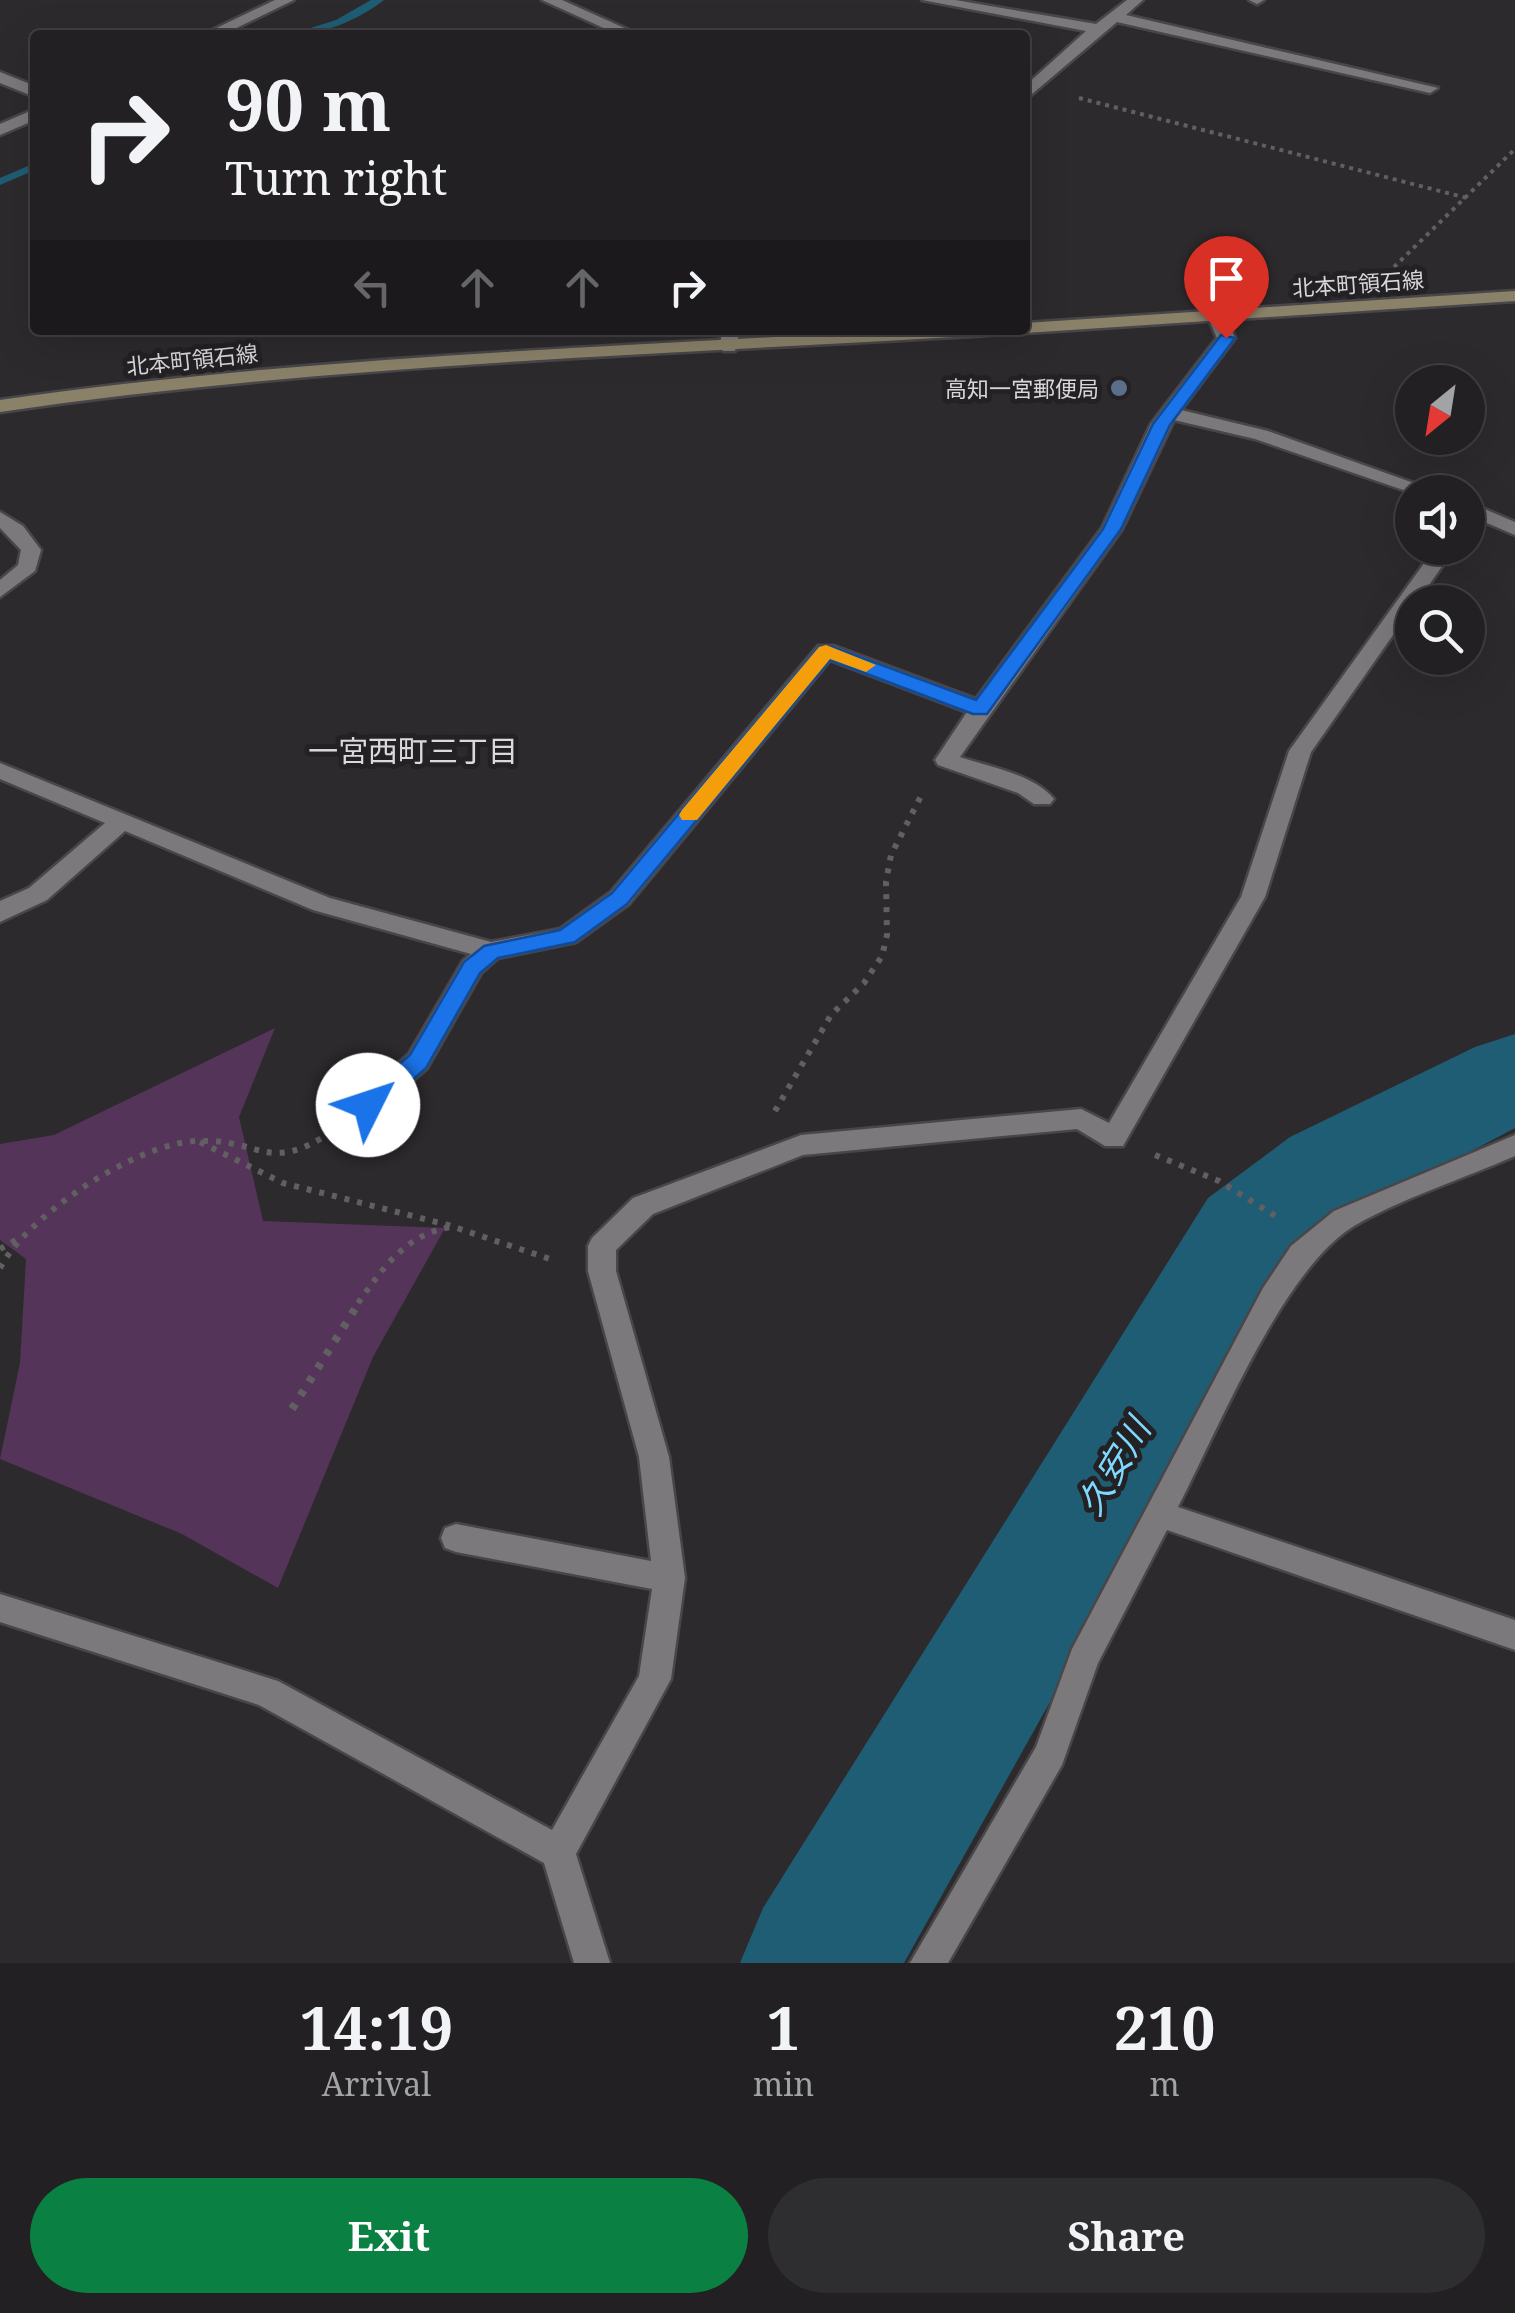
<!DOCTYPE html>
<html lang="en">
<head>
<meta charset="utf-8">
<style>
	body { margin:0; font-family:"Noto Serif","Noto Sans JP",serif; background:#2e2d2f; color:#f1f3f6; height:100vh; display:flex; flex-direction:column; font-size:38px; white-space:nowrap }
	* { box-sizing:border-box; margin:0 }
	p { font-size:32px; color:#a2a3a5 }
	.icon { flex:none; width:55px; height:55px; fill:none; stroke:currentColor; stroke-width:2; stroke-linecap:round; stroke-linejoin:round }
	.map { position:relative; height:1963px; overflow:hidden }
	.sheet { display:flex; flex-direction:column; background:#222022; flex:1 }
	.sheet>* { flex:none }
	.top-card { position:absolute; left:30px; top:30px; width:1000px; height:305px; border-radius:10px; box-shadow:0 10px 40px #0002,0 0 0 2px #3f3e40; background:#222022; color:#f1f3f6; overflow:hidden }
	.needle { width:65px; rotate:210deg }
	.tools { position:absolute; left:1395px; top:365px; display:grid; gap:20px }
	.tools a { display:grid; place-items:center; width:90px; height:90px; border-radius:50%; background:#222022; box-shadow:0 10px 40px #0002,0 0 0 2px #3f3e40; font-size:50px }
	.pin { position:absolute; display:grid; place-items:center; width:85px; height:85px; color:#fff; margin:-102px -42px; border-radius:50% 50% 50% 0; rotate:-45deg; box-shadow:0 0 10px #0007 }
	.pin .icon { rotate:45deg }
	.me { position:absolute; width:110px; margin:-55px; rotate:49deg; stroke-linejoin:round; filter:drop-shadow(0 0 8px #0008) }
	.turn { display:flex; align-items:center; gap:35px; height:210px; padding:0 30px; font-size:45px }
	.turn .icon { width:130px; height:130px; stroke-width:2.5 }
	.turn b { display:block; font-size:70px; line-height:85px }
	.lanes { display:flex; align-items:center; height:95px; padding:0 30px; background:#0003; justify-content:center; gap:50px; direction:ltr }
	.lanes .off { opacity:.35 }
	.eta { display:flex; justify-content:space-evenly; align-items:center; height:170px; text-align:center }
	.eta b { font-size:60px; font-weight:700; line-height:70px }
	.primary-button { display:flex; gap:20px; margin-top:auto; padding:20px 30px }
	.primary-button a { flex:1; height:115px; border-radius:60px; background:#0b8043; color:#fff; font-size:40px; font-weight:700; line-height:115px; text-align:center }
	.primary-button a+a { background:#2e2d2f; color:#f1f3f6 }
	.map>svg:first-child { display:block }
	.green { fill:#543458 }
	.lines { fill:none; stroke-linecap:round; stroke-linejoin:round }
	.stream { fill:#1f5d74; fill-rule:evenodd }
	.river { fill:#1f5d74; fill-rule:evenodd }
	.lane-casing { stroke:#484648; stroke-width:5 }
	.street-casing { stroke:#484648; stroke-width:5 }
	.secondary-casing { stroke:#484648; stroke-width:5 }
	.path-far2 { stroke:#625f62; stroke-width:4; stroke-dasharray:4 5; stroke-linecap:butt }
	.path-far1 { stroke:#625f62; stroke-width:6; stroke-dasharray:5 8; stroke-linecap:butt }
	.path { stroke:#625f62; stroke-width:8; stroke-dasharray:6 10; stroke-linecap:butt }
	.lane { fill:#7c797d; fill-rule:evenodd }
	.street { fill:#7c797d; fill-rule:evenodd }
	.secondary { fill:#8a8169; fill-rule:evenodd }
	.route { fill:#1a73e8; stroke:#114b97; stroke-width:2.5 }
	.slow { fill:#f59e0b }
	.service-dot { fill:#5c6f8a; stroke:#232123; stroke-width:4 }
	.labels { text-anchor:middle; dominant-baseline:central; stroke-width:10; stroke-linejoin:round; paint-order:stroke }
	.far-street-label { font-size:22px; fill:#d8d6d8; stroke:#232123 }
	.far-poi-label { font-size:22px; fill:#d8d6d8; stroke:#232123; text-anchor:end }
	.neighbourhood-label { font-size:30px; fill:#dcd9dc; stroke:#232123 }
	.near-water-label { font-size:35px; font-style:italic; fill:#7ed9ff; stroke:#232123 }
</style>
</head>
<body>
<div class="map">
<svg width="1515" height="1963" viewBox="0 0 1515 1963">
	<rect width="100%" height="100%" fill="#2d2a2d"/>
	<polygon class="green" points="275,1028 239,1117 263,1221 445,1228 373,1357 278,1588 182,1534 0,1459 20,1363 26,1259 0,1240 0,1144 54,1135"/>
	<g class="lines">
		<g class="stream">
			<path d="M371,0H384C357,21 322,35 288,35L336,20Z"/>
			<polygon points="35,163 35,170 0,185 0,178"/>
		</g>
		<polygon class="river" points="1515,1034 1515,1128 1374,1203 1294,1266 904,1963 740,1963 763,1908 1208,1198 1290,1137 1475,1047"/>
		<defs>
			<g id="lane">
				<polygon points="275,0 294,0 222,35 202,35"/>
				<polygon points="0,72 35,86 35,97 0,83"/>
				<polygon points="35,109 35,120 0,135 0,124"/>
			</g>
			<g id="street">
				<polygon points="542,0 562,0 640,35 619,35"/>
				<polygon points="922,0 955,0 1096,24 1127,0 1143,0 1126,15 1438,88 1430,93 1117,22 1025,100 1025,86 1086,31"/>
				<polygon points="1249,0 1264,0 1257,4"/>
				<path d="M1216,310L1225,315L1235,338L1181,410L1268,431L1439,492L1412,493L1255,439L1174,420L1122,529L960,757C989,767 1034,774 1054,799L1050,804H1034L1018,793L938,765L935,760L967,712L830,660L629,904L576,942L498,958L481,973L427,1068L377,1112H359L355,1105L359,1098L409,1054L463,961L471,954L313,910L125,831L47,900L0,922V901L29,888L105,823L0,779V763L330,898L491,942L560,929L611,892L818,646H834L976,699L1102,528L1151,424L1217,338L1207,315Z"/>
				<polygon points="722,330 740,330 735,351 723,351 720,347"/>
				<polygon points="1468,502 1515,522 1515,535 1468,515"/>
				<polygon points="0,512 23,526 41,550 35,571 0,597 0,580 18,565 21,550 0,528"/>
				<polygon points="1435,548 1455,548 1417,602 1412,602 1412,608 1311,752 1265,897 1123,1146 1105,1146 1077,1129 803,1155 653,1214 616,1250 616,1271 669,1457 685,1578 671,1679 576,1854 610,1963 574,1963 544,1863 259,1705 0,1622 0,1594 278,1681 552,1830 639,1676 652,1589 456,1552 445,1548 441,1538 445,1528 456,1524 651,1561 639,1457 588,1271 588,1246 592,1238 633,1198 801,1135 1081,1109 1109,1123 1241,897 1289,751"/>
				<path d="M1515,1135V1156C1465,1178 1400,1199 1354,1226C1283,1269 1218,1430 1178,1507L1515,1620V1650L1167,1530L1098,1663L1062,1765L948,1963H910L1036,1747L1072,1649L1263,1288L1291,1246L1334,1211Z"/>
			</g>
			<g id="secondary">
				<polygon points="1515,291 1515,301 1025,333 1017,330 1025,330 1025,323"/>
				<path d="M898,330H998L989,335C659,355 327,364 0,412V400C297,357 598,348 898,330Z"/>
			</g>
		</defs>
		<use href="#lane" class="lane-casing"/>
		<use href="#street" class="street-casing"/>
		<use href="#secondary" class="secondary-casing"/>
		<g class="path-far2">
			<polyline points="1079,98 1467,198"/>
			<polyline points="1394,267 1515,149"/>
		</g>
		<g class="path-far1">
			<polyline points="775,1111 831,1015 864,983 882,956 887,935 886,882 891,855 923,792"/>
			<polyline points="200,1142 283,1183 448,1225 556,1261"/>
			<polyline points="1155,1155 1219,1181 1277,1217"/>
			<polyline points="0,1249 16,1240"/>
			<path d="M0,1268C28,1215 135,1144 196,1141C264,1138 265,1176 335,1130"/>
			<path d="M358,1303C383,1268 406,1234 451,1227"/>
		</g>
		<polyline class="path" points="292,1409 360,1301"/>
		<use href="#lane" class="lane"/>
		<use href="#street" class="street"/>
		<use href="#secondary" class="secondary"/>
	</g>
	<polygon class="route" points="1221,335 1235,338 1170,425 1121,529 987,714 973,714 830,660 627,904 575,942 498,958 480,973 426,1068 376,1112 359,1112 356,1105 359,1099 410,1055 464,962 484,946 560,930 612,893 819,647 833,647 976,700 1103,529 1153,424"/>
	<polygon class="slow" points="826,645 876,665 866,672 830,659 697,820 682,820 679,815 682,810 819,647"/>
	<circle class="service-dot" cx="1119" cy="388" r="10"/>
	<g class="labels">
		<g class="far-street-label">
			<text transform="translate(1358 283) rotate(-4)">北本町領石線</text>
			<text transform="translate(192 359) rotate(-6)">北本町領石線</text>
		</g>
		<g class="far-poi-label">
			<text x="1099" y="388">高知一宮郵便局</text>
		</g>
		<g class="neighbourhood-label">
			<text x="413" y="750">一宮西町三丁目</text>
		</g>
		<g class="near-water-label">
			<text transform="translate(1113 1466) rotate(-59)">久安川</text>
		</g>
	</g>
</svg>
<div class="tools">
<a><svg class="needle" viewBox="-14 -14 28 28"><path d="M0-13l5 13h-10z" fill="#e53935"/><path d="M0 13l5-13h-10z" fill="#a2a3a5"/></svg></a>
<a><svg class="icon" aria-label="sound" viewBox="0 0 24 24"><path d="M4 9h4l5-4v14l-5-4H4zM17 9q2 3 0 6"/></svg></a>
<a><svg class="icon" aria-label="search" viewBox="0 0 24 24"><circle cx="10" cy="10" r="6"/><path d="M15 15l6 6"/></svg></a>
</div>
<div class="pin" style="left:1226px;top:338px;background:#d93025"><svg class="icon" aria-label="arrive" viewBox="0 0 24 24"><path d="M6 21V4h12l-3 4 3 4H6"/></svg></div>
<svg class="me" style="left:368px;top:1105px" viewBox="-20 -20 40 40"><circle r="19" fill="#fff"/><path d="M0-13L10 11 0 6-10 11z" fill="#1a73e8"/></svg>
<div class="top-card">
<div class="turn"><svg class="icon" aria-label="right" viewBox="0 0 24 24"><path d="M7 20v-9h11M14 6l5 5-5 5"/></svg><div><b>90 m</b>Turn right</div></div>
<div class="lanes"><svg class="icon off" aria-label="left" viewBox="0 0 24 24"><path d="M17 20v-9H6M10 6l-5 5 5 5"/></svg><svg class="icon off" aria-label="ahead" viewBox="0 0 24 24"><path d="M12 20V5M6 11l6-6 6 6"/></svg><svg class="icon off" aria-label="ahead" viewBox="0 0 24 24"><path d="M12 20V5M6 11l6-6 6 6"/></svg><svg class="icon" aria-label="right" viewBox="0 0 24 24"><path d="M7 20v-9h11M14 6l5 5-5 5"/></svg></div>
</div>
</div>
<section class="sheet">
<div class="eta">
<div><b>14:19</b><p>Arrival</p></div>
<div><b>1</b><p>min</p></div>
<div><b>210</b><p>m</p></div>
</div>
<div class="primary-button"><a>Exit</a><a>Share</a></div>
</section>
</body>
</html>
